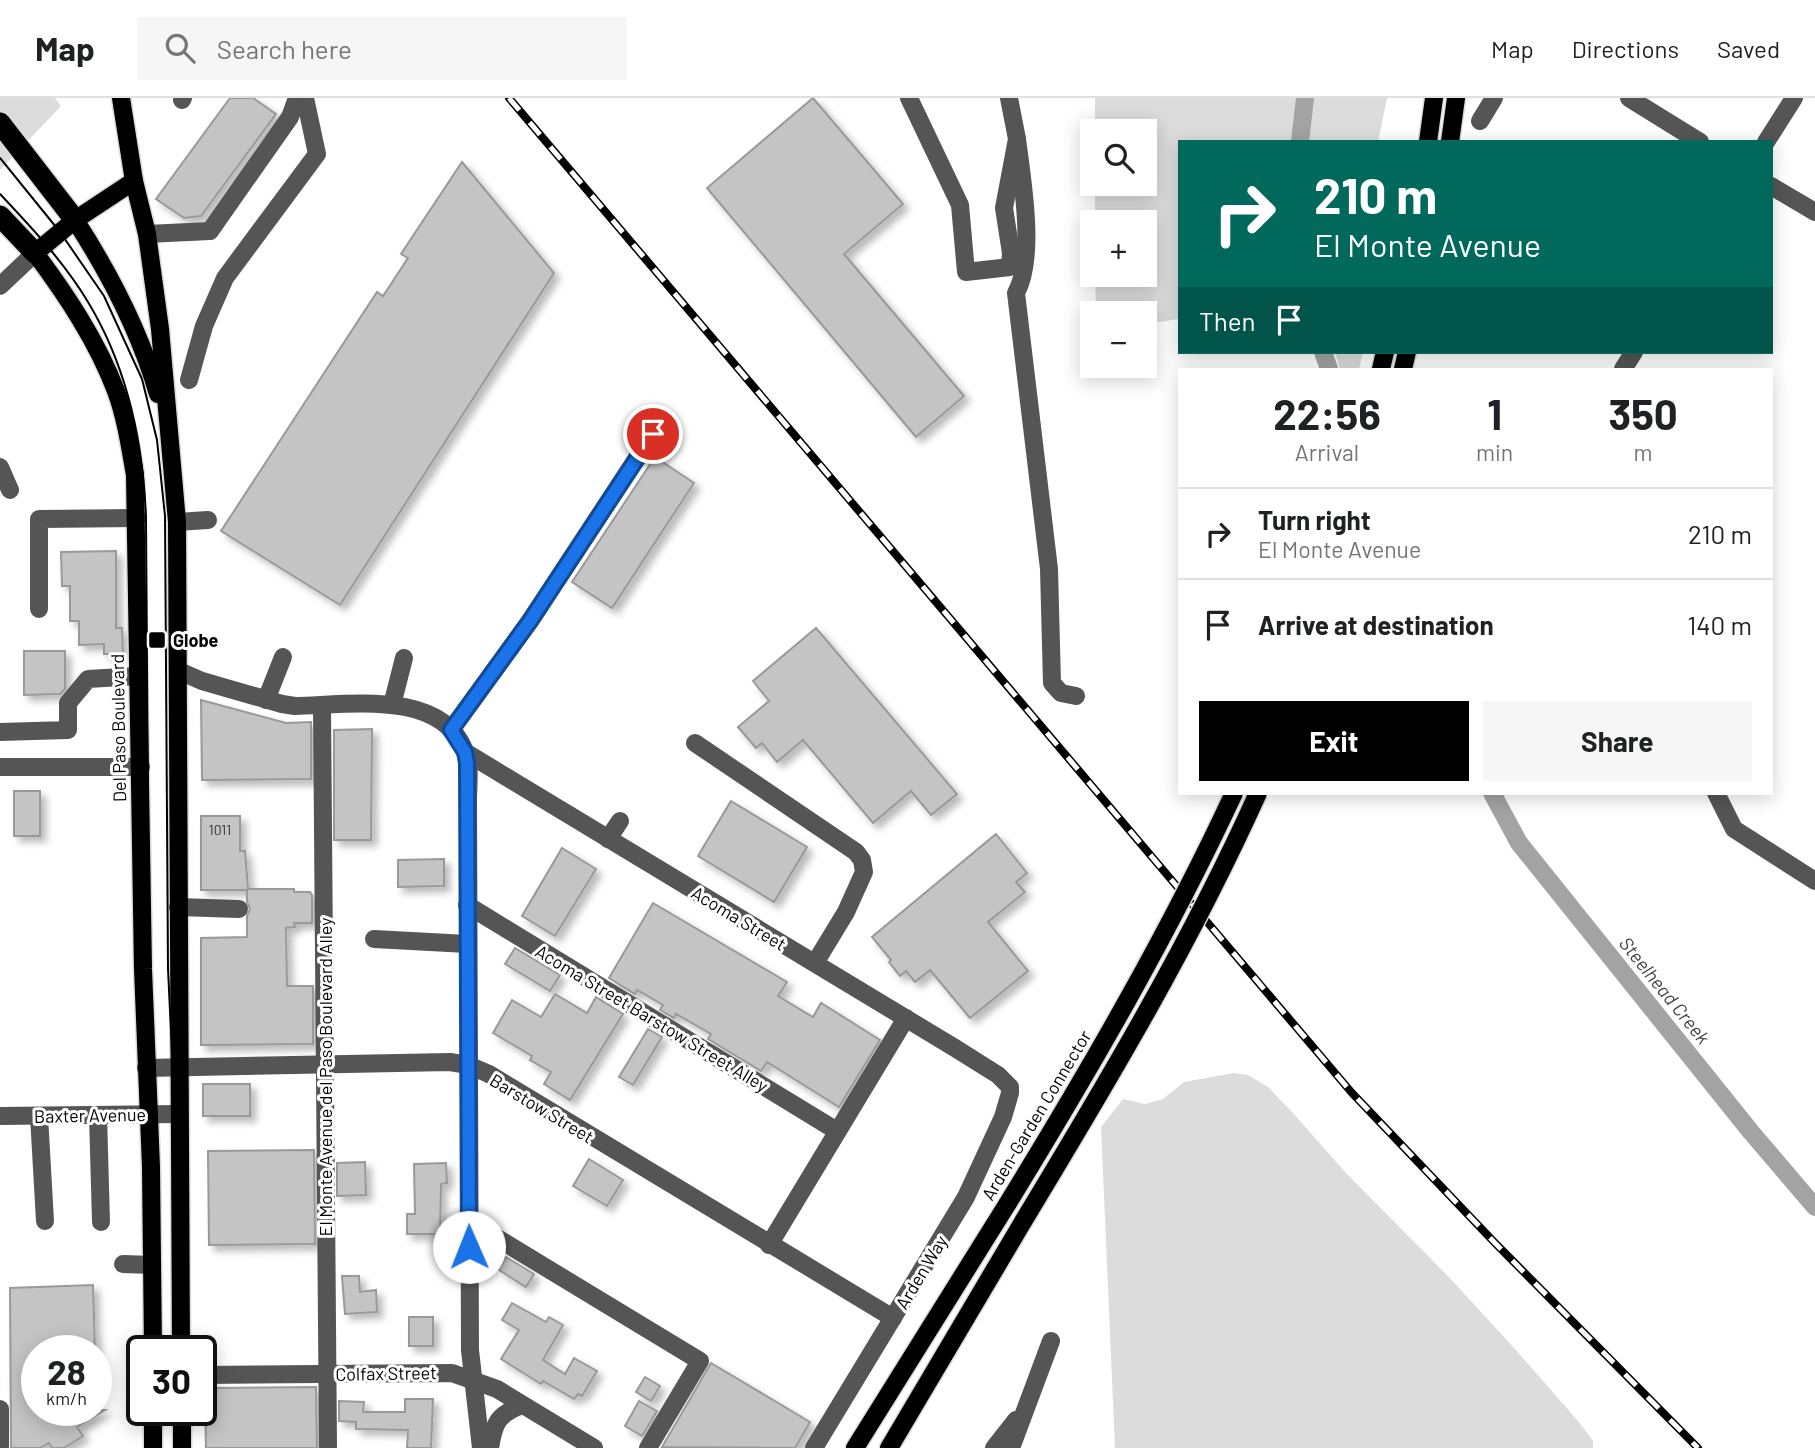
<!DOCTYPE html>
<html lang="en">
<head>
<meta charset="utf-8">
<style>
	body { margin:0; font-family:Barlow,sans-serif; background:#f6f6f6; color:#202124; height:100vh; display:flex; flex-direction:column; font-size:26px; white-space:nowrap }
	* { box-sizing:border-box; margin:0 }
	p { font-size:23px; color:#757577 }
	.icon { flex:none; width:38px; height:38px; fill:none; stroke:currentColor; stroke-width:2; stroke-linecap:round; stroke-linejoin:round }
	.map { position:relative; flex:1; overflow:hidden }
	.panel { position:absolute; left:1178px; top:270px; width:595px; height:427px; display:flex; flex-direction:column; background:#fff; border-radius:0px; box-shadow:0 4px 18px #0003 }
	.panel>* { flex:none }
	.guide { position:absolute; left:1178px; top:42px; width:595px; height:214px; border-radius:0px; box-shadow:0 4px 18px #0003; background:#00695c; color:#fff; overflow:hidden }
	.fabs { position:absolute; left:1080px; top:21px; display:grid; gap:14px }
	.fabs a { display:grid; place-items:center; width:77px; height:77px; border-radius:0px; background:#fff; box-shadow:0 4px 18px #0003; font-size:35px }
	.speed { position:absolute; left:21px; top:1237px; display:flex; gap:14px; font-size:35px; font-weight:700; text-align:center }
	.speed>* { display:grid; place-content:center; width:91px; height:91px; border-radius:50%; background:#fff; box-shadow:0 4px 18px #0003; line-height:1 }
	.speed small { font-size:18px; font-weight:400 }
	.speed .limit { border:4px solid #111; border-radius:10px; background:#fff; color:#111 }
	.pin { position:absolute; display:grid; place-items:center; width:60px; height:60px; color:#fff; margin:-30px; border:4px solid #fff; border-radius:50%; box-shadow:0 2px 7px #0007 }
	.me { position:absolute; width:77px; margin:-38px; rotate:359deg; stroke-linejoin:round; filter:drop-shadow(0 0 5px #0008) }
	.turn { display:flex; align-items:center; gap:24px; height:147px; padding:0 21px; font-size:32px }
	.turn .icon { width:91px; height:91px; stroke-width:2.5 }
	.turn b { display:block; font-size:49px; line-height:60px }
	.then { display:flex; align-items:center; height:66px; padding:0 21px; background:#0003; gap:14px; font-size:26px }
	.eta { display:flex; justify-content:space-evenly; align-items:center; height:119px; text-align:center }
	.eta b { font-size:42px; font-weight:700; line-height:49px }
	.cta { display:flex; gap:14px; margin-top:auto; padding:14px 21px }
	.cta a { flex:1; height:80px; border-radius:0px; background:#000; color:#fff; font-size:28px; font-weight:700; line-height:80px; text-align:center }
	.cta a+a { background:#f6f6f6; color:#202124 }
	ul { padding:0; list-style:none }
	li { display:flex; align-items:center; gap:21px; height:91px; padding:0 21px; border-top:2px solid #e0e0e0 }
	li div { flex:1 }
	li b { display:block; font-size:26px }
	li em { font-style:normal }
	header { display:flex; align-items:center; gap:42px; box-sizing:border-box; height:98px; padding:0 35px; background:#fff; border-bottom:2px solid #e0e0e0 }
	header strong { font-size:33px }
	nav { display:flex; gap:38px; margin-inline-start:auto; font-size:24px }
	.search { width:490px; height:63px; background:#f6f6f6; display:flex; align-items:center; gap:18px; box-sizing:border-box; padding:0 24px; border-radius:0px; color:#757577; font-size:26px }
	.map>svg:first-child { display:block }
	.green { fill:#dcdcdc }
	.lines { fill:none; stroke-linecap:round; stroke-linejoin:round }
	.canal { stroke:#a3a3a3; stroke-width:18 }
	.building { fill:#c4c4c4; stroke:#999; stroke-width:2; filter:url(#shadow) }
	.major-casing { stroke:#dbdbdb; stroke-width:21 }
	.highway-casing { stroke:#dbdbdb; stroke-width:24 }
	.minor { stroke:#555; stroke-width:18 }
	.major { stroke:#000; stroke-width:18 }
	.highway { stroke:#000; stroke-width:21 }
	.tram { stroke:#000; stroke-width:2 }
	.rail-casing { stroke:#000; stroke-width:8 }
	.rail { stroke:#fff; stroke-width:5; stroke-dasharray:16; stroke-linecap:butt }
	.major-bridge-casing { stroke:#dbdbdb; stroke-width:21; stroke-linecap:butt }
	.major-bridge { stroke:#000; stroke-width:18 }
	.route-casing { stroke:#114b97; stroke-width:18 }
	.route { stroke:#1a73e8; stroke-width:12 }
	.poi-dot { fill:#000; stroke:#fff; stroke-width:2.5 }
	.labels { text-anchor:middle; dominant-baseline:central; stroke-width:6; stroke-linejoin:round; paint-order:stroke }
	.number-label { font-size:14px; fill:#313131 }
	.poi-label { font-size:18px; font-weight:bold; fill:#000; stroke:#fff; text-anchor:start }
	.street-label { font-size:18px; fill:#000; stroke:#fff }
	.water-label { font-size:19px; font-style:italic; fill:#444; stroke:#fff }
</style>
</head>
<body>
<header>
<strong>Map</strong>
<div class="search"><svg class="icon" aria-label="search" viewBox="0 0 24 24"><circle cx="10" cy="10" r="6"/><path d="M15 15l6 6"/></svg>Search here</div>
<nav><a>Map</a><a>Directions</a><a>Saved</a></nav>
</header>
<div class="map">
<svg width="1815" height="1350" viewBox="0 0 1815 1350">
	<defs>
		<filter id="shadow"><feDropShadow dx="5.5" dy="5.5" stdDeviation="3.5" flood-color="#0004"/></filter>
	</defs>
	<rect width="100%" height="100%" fill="#fff"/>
	<g class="green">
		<polygon points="0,0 55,0 61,8 0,72"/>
		<polygon points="1095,0 1387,0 1378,44 1180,44 1179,221 1145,226 1144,215 1096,215 1095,177 1144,177 1144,124 1095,124 1095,86 1144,86 1144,33 1095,33"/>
		<polygon points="1335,254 1363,254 1359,271 1340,271"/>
		<polygon points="1234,975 1248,977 1268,989 1292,1014 1346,1075 1447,1177 1515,1251 1578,1323 1593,1343 1593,1350 1115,1350 1101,1029 1123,1001 1145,1006 1163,1001 1184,984"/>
	</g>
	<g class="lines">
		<g class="canal">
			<polyline points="1300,44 1305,0"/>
			<polyline points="1323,254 1329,271"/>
			<polyline points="1492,695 1519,745 1751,1034 1815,1109"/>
		</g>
	</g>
	<g class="building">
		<polygon points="230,0 253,0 276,16 201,118 184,120 156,101"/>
		<polygon points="813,0 903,106 844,156 964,298 916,339 707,90"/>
		<polygon points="462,64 554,175 340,507 221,433 377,194 383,198 408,160 401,156"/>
		<polygon points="655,359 694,385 612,510 572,484"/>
		<polygon points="116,453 116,530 122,530 123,556 104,556 104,546 79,547 79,523 70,523 70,488 62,488 61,454"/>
		<polygon points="816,530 957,696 931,717 911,693 873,725 803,642 777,664 762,645 756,650 738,629 769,603 753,583"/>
		<polygon points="24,553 65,553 65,591 60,596 24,597"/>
		<polygon points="201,602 286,625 311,624 311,681 202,682"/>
		<polygon points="372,631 371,742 334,742 334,632"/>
		<rect x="14" y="693" width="26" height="45"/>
		<polygon points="731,703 807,749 774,804 698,758"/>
		<polygon points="201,718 240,718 240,753 245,753 248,791 294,791 294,794 310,794 312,797 312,825 294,825 295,829 286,830 287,888 313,888 313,946 201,947 201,840 247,839 247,818 250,811 247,804 247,792 201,792"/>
		<polygon points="996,736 1027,775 1016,784 1025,794 988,824 1028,873 970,920 930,872 915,884 906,873 900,878 889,864 891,862 872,839"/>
		<polygon points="562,750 596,771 555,838 522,818"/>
		<polygon points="444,761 444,788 398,789 398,762"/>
		<polygon points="653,805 787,884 778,898 813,919 821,905 880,942 839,1009 767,964 761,973 708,941 711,936 676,916 674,920 660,912 663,907 637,892 635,896 609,880"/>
		<polygon points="515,850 560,877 550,893 505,866"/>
		<polygon points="555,896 587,915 596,899 623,916 570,1002 544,986 551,974 530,962 532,958 493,935 512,902 541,919"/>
		<polygon points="648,931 662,939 633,987 619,979"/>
		<rect x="203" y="986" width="47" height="32"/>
		<polygon points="314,1052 315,1146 209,1147 208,1053"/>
		<polygon points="589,1061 623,1082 607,1108 573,1088"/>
		<polygon points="365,1064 366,1097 337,1098 337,1065"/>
		<polygon points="446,1065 447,1085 441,1086 440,1136 407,1136 407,1116 415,1116 414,1066"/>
		<polygon points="506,1159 534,1176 526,1189 499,1172"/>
		<polygon points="342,1178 359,1178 360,1194 376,1192 377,1214 345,1216"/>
		<polygon points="93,1187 95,1253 37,1253 37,1312 105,1312 77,1329 83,1338 64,1350 52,1350 49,1345 40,1350 11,1350 10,1190"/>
		<polygon points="512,1205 546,1224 549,1219 563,1227 543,1262 565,1276 574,1260 597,1273 582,1298 578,1296 574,1301 543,1283 541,1286 501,1261 519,1232 502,1222"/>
		<rect x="409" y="1219" width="24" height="29"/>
		<polygon points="711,1265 810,1324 795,1350 662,1349"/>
		<polygon points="645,1279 660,1288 651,1303 636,1294"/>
		<polygon points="316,1289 317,1350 206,1350 205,1299 211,1290"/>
		<polygon points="405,1301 433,1301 431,1350 407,1350 408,1332 356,1331 356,1324 339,1323 339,1303 364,1304 363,1314 405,1314"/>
		<polygon points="639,1303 657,1313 642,1338 625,1328"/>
	</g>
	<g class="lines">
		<defs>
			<g id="major">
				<polyline points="121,0 134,83 147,136 160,231 177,424 181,1253"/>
				<polyline points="1428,44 1434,0"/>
				<polyline points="1450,44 1456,0"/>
				<path d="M134,83L75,122L35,155C67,198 97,243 116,293C126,320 130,349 135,377L143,871L151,1069L153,1253"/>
				<path d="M75,122C110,176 140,234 158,296"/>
				<polyline points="1381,271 1385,254"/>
				<polyline points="1403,271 1407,254"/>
				<polyline points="182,1312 182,1350"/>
				<polyline points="153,1350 153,1312"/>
				<polyline points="855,1350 1008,1105"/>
				<polyline points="889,1350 1024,1122"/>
			</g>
			<g id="highway">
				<polyline points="0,25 75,122"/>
				<polyline points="0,118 35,155"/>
			</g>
		</defs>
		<use href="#major" class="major-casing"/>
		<use href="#highway" class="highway-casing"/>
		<g class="minor">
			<polyline points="909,0 960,107 966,174 1010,169 1011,155 1004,110 1017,41 1009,0"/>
			<polyline points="1629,0 1700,44"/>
			<polyline points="182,2 183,0"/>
			<polyline points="1480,23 1494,0"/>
			<path d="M1017,41C1022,81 1036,159 1016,195L1049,471L1052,585L1061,595L1076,598"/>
			<polyline points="1766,44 1794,0"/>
			<polyline points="1771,88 1815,114"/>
			<polyline points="147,136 210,133 290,19 297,0"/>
			<polyline points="0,188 35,155"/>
			<polyline points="1623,271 1634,254"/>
			<polyline points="189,282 204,228 225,180 317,56 305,0"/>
			<polyline points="0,369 10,392"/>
			<polyline points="177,424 208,422"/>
			<polyline points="39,511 39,421 137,420"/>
			<path d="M179,573L202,583L282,606L295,608C348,607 441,591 465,653C471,667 468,687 468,702L470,1252L481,1350"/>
			<polyline points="266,602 283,559"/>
			<polyline points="392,607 404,560"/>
			<polyline points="322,608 328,1350"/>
			<polyline points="451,632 530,523 653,336"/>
			<polyline points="0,634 68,632 68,605 88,581 138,578"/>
			<polyline points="695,645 856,754 862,762 864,774 846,814 815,865"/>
			<polyline points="465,654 955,950 998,977 1010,989 1010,995 1003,1019 966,1099 814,1350"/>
			<polyline points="0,669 141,669"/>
			<polyline points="1716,695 1734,731 1815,783"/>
			<polyline points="608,741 620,723"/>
			<polyline points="467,807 837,1033"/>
			<polyline points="178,809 239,811"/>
			<polyline points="374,841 467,846"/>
			<polyline points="146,970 450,964 468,967 489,976 893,1220"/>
			<polyline points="98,1017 101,1124"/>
			<polyline points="0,1018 179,1016"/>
			<polyline points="39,1018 45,1123"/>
			<polyline points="469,1123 700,1263 648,1350"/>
			<polyline points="769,1147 906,920"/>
			<polyline points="123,1166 152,1167"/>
			<polyline points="201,1277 452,1275 497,1291 594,1350"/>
			<polyline points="0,1311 0,1350"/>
			<path d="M490,1350C494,1325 497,1317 522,1307"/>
			<polyline points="994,1350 1016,1322"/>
			<polyline points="1011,1350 1051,1243"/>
		</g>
		<use href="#major" class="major"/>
		<use href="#highway" class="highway"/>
		<g class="tram">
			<polyline points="0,60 60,134 104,198 142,281 157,342 165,418 168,871 175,1016 176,1253"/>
			<path d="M0,96C32,130 64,164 88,204C128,270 143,344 146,419L149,871L158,1253"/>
			<polyline points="176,1312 176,1350"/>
			<polyline points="158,1350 158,1312"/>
		</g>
		<defs>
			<polyline id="rail" points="509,0 1352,995 1496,1146 1698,1350"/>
		</defs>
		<use href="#rail" class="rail-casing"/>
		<use href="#rail" class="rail"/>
		<defs>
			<g id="major-bridge">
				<path d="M1008,1105C1090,971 1168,837 1234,695"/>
				<path d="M1024,1122C1108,983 1191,844 1258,695"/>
			</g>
		</defs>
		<use href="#major-bridge" class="major-bridge-casing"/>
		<use href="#major-bridge" class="major-bridge"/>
	</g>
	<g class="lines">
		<defs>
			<polyline id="route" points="469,1149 467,665 465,654 451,632 530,523 653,336"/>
		</defs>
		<use href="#route" class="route-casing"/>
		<use href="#route" class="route"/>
	</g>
	<rect class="poi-dot" x="148" y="533" width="18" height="18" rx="3.5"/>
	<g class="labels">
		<g class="number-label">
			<text x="220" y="731">1011</text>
		</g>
		<g class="poi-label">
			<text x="173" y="542">Globe</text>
		</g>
		<g class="street-label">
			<text transform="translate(118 630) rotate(-91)">Del Paso Boulevard</text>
			<text transform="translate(739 820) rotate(31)">Acoma Street</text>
			<text transform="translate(652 920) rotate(31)">Acoma Street Barstow Street Alley</text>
			<text transform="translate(325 979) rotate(-90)">El Monte Avenue del Paso Boulevard Alley</text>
			<text transform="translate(542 1010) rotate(31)">Barstow Street</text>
			<text transform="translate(90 1017) rotate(-1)">Baxter Avenue</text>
			<text transform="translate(1036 1017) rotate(-59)">Arden-Garden Connector</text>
			<text transform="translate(921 1174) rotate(-59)">Arden Way</text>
			<text transform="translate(386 1275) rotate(-1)">Colfax Street</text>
		</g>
		<g class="water-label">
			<text transform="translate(1665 892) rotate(51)">Steelhead Creek</text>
		</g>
	</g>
</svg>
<div class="fabs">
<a><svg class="icon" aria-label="search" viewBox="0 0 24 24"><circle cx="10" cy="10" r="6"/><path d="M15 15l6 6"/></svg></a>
<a>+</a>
<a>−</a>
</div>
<div class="speed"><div>28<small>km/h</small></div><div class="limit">30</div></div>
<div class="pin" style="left:653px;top:336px;background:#d93025"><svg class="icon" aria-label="arrive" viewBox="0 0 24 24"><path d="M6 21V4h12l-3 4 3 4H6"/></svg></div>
<svg class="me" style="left:469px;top:1149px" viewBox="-20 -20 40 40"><circle r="19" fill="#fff"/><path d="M0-13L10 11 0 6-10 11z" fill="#1a73e8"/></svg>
<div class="guide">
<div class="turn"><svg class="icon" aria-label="right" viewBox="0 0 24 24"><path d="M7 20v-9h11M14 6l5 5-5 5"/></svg><div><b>210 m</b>El Monte Avenue</div></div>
<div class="then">Then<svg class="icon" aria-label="arrive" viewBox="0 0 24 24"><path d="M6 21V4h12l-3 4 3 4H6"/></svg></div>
</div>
<section class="panel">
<div class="eta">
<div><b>22:56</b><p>Arrival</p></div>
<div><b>1</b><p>min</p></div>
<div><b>350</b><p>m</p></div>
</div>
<ul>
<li><svg class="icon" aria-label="right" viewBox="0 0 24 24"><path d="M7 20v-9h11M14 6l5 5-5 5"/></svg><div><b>Turn right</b><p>El Monte Avenue</p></div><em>210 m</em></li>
<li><svg class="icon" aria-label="arrive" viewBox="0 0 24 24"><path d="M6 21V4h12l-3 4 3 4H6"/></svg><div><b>Arrive at destination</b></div><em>140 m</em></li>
</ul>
<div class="cta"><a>Exit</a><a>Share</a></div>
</section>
</div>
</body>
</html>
